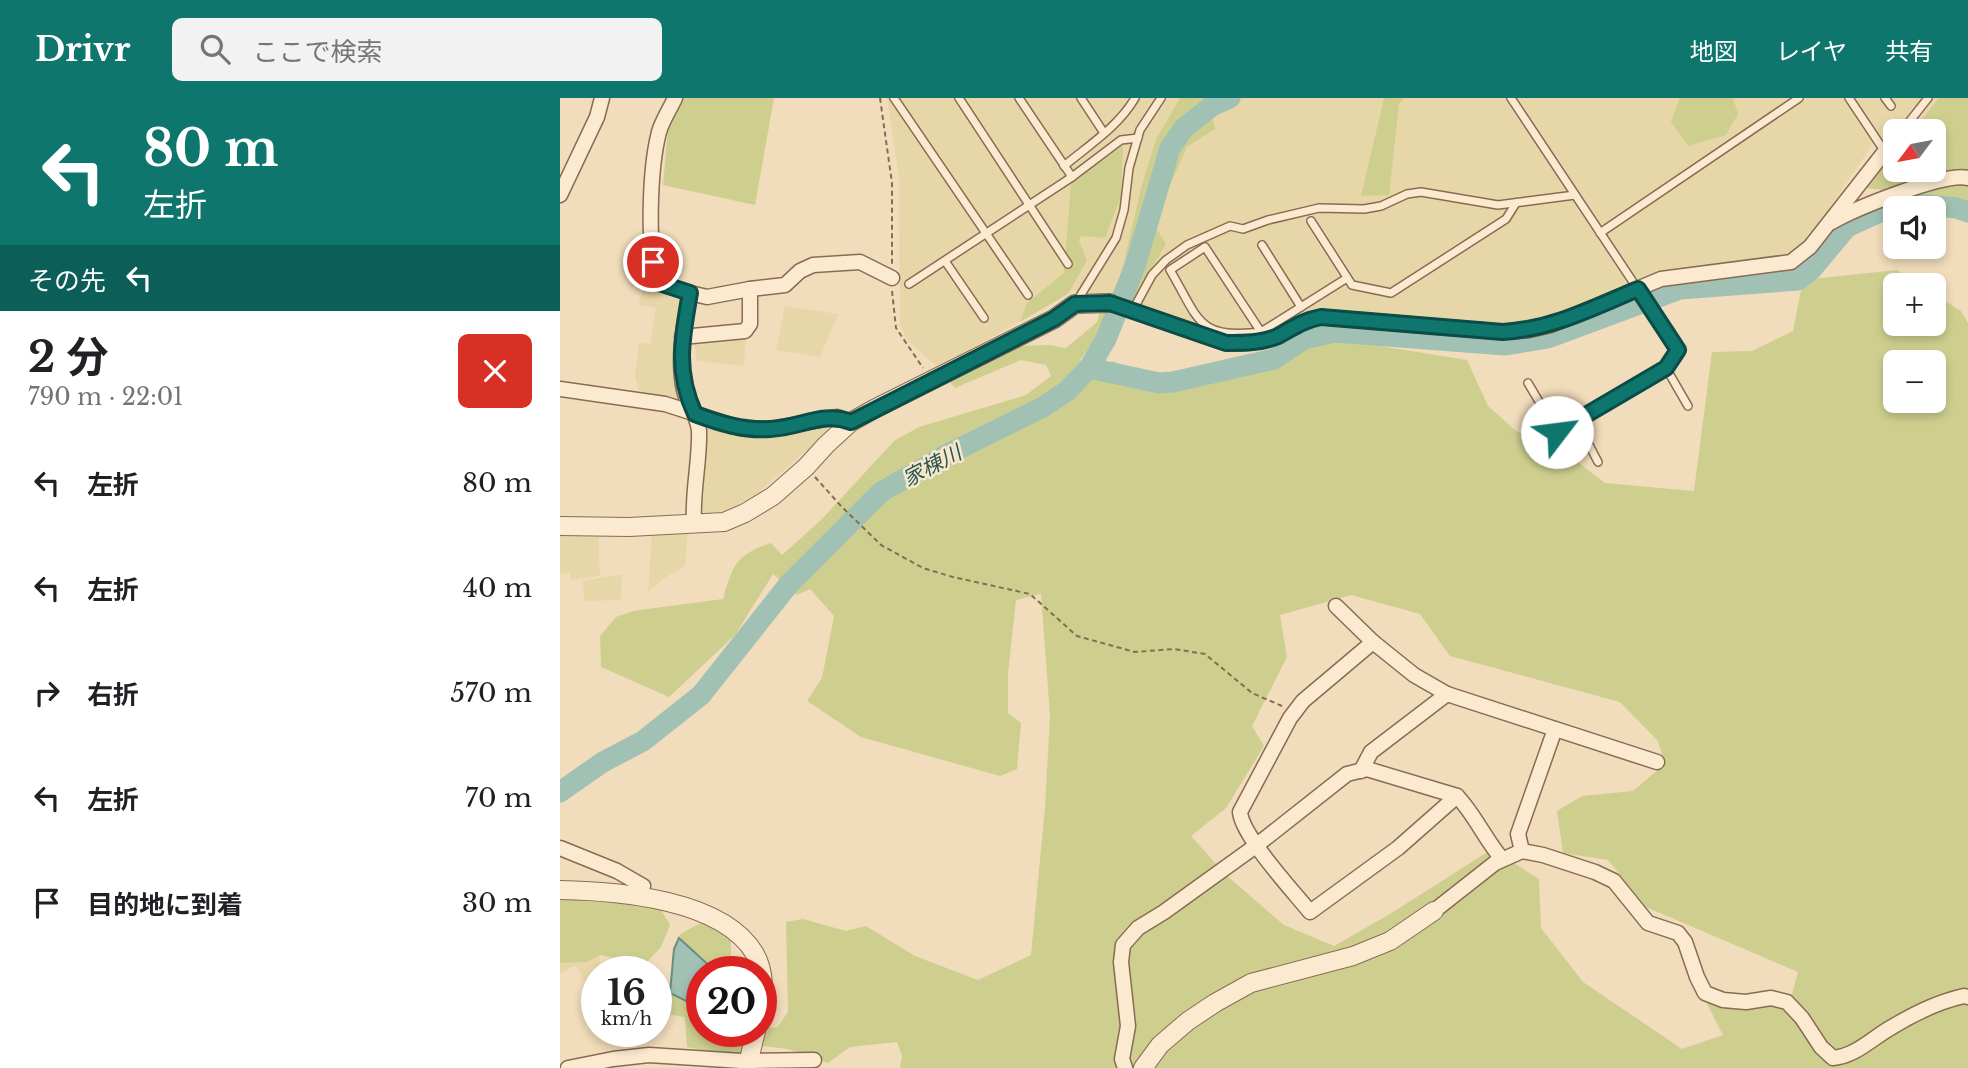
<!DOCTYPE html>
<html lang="ja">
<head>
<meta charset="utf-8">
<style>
	body { margin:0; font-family:"Libre Baskerville","Noto Sans JP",serif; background:#f2f2f2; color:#202124; height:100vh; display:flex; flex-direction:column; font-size:26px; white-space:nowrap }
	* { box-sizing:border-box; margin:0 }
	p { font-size:23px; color:#757577 }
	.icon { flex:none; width:38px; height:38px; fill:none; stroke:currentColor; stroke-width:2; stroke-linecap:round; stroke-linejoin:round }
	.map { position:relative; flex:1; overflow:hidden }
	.side { display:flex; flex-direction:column; background:#fff; width:560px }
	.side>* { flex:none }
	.banner { background:#0f766e; color:#fff; overflow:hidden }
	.needle { width:46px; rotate:238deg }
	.buttons { position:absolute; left:1323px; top:21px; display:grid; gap:14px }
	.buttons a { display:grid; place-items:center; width:63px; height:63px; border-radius:10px; background:#fff; box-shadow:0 4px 10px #0003; font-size:35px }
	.speed { position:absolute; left:21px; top:858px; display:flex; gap:14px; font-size:35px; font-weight:700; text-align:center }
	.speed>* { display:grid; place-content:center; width:91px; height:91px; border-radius:50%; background:#fff; box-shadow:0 4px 10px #0003; line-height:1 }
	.speed small { font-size:18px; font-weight:400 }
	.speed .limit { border:10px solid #d22; background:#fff; color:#111 }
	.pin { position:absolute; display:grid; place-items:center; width:60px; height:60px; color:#fff; margin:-30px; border:4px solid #fff; border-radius:50%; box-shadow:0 2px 7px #0007 }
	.me { position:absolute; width:77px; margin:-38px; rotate:60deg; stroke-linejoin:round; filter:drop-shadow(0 0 5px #0008) }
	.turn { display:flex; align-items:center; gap:24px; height:147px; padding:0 28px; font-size:32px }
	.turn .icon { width:91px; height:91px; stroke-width:2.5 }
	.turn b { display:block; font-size:49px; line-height:60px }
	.then { display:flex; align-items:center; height:66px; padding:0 28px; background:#0003; gap:14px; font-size:26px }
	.round { display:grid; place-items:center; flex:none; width:74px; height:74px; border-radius:10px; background:#f2f2f2 }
	.headline { display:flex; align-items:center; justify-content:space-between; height:119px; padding:0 28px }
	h1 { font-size:42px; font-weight:700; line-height:52px }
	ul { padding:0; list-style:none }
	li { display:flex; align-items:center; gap:21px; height:105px; padding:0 28px }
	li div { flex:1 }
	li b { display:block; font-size:26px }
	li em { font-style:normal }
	header { display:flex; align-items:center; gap:42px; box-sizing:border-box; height:98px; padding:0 35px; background:#0f766e; color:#fff }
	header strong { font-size:33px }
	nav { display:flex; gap:38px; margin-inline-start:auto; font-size:24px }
	.search { width:490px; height:63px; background:#f2f2f2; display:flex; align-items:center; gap:18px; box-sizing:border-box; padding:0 24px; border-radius:10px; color:#757577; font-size:26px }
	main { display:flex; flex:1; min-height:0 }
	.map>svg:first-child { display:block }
	.farmland { fill:#e7d7a8 }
	.green { fill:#cecf8f; fill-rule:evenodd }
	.water { fill:#a0c1b4; stroke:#678f81; stroke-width:2 }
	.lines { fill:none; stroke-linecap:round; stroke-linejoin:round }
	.river { stroke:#a0c1b4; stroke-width:21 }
	.service-casing { stroke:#896b54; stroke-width:10 }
	.minor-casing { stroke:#896b54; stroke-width:17 }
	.tertiary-casing { stroke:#896b54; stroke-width:20 }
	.path { stroke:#896b54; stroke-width:2; stroke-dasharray:5 3.5; stroke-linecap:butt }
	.service { stroke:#fbeacf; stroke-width:7 }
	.minor { stroke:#fbeacf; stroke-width:14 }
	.tertiary { stroke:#fbeacf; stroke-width:18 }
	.route-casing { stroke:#0a4d48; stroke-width:18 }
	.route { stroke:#0f766e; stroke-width:12 }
	.labels { text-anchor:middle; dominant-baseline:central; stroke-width:5; stroke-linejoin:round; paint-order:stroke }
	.water-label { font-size:21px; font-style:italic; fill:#285851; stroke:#f8e7cb }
</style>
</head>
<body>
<header>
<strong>Drivr</strong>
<div class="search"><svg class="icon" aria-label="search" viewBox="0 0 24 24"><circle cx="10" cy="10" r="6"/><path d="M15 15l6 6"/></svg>ここで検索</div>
<nav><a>地図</a><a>レイヤ</a><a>共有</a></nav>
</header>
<main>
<section class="side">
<div class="banner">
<div class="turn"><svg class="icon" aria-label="left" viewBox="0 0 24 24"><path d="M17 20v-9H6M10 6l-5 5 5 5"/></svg><div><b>80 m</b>左折</div></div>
<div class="then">その先<svg class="icon" aria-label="left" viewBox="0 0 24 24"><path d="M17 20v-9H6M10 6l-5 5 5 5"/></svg></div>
</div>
<div class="headline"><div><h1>2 分</h1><p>790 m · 22:01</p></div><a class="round" style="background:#d93025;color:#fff"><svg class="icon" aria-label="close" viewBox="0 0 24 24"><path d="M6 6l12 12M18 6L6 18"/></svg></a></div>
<ul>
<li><svg class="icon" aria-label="left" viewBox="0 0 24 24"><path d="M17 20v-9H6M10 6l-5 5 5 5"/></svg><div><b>左折</b></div><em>80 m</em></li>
<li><svg class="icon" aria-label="left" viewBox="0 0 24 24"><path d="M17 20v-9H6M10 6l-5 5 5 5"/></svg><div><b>左折</b></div><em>40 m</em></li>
<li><svg class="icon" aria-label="right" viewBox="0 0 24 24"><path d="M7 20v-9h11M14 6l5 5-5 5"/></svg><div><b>右折</b></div><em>570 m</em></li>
<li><svg class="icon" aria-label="left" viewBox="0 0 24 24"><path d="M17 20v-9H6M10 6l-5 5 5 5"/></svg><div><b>左折</b></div><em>70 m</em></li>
<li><svg class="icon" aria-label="arrive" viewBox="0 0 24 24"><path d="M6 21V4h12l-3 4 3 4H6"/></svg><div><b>目的地に到着</b></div><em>30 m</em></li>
</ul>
</section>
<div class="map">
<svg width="1408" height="970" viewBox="0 0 1408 970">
	<rect width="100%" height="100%" fill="#f1dcbb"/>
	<g class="farmland">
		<polygon points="327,0 1395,0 1368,33 1335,33 1335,46 1322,32 1259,126 1238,153 1225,161 1105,172 984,222 946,227 813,215 749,213 702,237 667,240 580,210 554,199 512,193 379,270 348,243 340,227 339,80"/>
		<polygon points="87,181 120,196 123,201 120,305 81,298 75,279 79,244 90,246 96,210 78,206"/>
		<polygon points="225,208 278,216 260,259 216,252"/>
		<polygon points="186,235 184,268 137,263 133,239"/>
		<polygon points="145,324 279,324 198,395 167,412 140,416"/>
		<polygon points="38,430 40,478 11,482 10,475 0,476 0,432"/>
		<polygon points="128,431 125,468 103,481 88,494 92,432"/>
		<polygon points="62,476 61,502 24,503 23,483"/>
		<polygon points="39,855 41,873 37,873 36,906 16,867 0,876 0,863"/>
	</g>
	<g class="green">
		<polygon points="116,0 214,0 195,107 103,87 109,20"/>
		<polygon points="620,0 648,0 655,31 627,49 593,125 606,146 575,198 558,190 581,90 596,41"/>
		<polygon points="824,0 844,0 839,6 829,97 801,98"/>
		<polygon points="1120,0 1173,0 1178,16 1166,37 1128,48 1111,24"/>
		<polygon points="1379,0 1408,0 1408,116 1387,101 1307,90 1335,55 1335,72 1374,72 1374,33 1353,33"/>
		<polygon points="563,48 561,98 545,140 521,138 519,143 527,162 508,196 460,224 467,205 504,175 511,85"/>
		<path d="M1337,172L1360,187H1335V226H1374V196L1401,213L1408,225V970H340L342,958L337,944L290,949L268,965L228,951L192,947L221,970H163L147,953L127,949L125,919L105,916L96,901V895L106,887L134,885L142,893V933H201V928L217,930L228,914L226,824L243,821L286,833L306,828L355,858L418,882L471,857L485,709L490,618L481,496L456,502L448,575V615L461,625L457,671L440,678L301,639L247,603L262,580L274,518L250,491L237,497L213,476L175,537L109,599L41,569L40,538L56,519L73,513L163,501C173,466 176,457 211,445L222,457L262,421L334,343L359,329L466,297L491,278L486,267L461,262L395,290L390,284L454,248L489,247L506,250L537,224L542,208L546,218L531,247L520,262L527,269L555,263L576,289L614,286L676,268L764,239L907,262L928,308L956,333L1005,354L1045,385L1134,393L1152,254L1192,253L1233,233L1243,182ZM1335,264H1374V303H1335ZM791,497L860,516L890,558L1060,604L1098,643L1105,666L1073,693L1022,698L997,713L1003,755L1048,762L1086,809L1238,874L1232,896L1145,902L1163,937L1122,951L1023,884L981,830L979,781L932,751L830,816L774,848L724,827L666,777L631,738L666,710L704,648L692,628L727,559L720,517Z"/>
		<polygon points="0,795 100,810 110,827 101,849 85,866 40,857 27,864 0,865"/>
		<polygon points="144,823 171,841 171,873 141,872 119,837"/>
	</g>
	<polygon class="water" points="119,840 155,873 142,873 142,911 110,895 114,851"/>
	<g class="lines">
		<g class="river">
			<polyline points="529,270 599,285 613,284 714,261 744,241 775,234 945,247 988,240 1120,191 1238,182 1251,172 1287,129 1333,108 1368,107 1396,110 1408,114"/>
			<polyline points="0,694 43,664 83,643 141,597 229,486 321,394 384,358 483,309 507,293 529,270 546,241 575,168 610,50 624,30 652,8 670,0"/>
		</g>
		<defs>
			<g id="service">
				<polyline points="334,0 468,197"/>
				<polyline points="399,0 508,166"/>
				<polyline points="459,0 512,79"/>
				<polyline points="521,0 544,35"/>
				<polyline points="951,0 1118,252 1106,270 997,334 968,285"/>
				<polyline points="1289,0 1325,54"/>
				<polyline points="1325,0 1331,8"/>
				<polyline points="1342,33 1368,0"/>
				<path d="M504,68C528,48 559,28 575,0"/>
				<polyline points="751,123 792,187 831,195 946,121 956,105"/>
				<polyline points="1040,135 1239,0"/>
				<polyline points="702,147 741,209"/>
				<polyline points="385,163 424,220"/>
				<polyline points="349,186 512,79 561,42 578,40"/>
				<polyline points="517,203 556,140 564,112 569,70 580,32 601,0"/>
				<polyline points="573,212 592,177 606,162 627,147 670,128 683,131 708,122 759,110 804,111 821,108 847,96 861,94 938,107 1015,97"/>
				<path d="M701,234C637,242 639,221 610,172L645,149L701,234L787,180"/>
				<polyline points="1106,270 1128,308"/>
				<polyline points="1016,322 1038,364"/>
			</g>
			<g id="minor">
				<path d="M115,0C110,11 102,23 99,34C90,69 86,153 99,185L130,195C124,227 117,260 124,292C127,306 138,318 139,333C140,363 132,394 134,425"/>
				<polyline points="0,97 37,19 42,0"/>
				<path d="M1272,124C1294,111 1384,74 1408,80"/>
				<polyline points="130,195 147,199 190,191 225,187 240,173 253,167 300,164 332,180"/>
				<path d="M550,205L666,245C684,246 702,245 718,237C733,230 744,222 761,219L942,234L969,232L991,227L1101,181L1231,164L1250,149L1330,47"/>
				<polyline points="122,239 185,233 190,226 190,191"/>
				<polyline points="0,291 105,306 180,330 210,331 277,319 291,324"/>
				<polyline points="776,508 813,544 854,577 887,596 1097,664"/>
				<path d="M813,544L743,603L730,620L680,714C682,738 733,793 750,814L838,750L897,698"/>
				<polyline points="801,673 811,654 887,596"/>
				<polyline points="0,750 57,773 83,788 80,799"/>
				<polyline points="962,753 958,736 995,631"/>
				<path d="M874,813L935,765L962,753L983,757L1035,774L1054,783L1088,825L1118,835L1125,844L1137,879L1145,895L1163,902L1186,904L1211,900L1227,904L1242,920L1261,949L1273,960C1296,958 1312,940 1332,929C1355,915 1377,904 1404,898L1408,899"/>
				<polyline points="8,970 53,961 89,957 182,963 254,962"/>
				<path d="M565,970L562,961L568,928L561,864L563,847L578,830L604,814L697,747L787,676L807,671L897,698C915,717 925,741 942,761"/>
			</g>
			<g id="tertiary">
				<polyline points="0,428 69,429 164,424 185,415 213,398 246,369 266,347 291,324 314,311 494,221 515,206 550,205"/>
				<path d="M0,792C57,793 163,801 195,856C205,874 204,895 201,915"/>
				<polyline points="187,970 196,933"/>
				<polyline points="583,970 600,947 628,923 655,905 691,885 793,858 830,843 874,813"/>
			</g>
		</defs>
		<use href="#service" class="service-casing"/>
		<use href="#minor" class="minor-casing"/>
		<use href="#tertiary" class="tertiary-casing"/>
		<g class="path">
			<polyline points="320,0 332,85 332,166"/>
			<polyline points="332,193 336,230 363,270"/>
			<polyline points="255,379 281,408 321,447 363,470 393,479 470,496 517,538 575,554 614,551 645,556 692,595 722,608"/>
		</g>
		<use href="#service" class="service"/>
		<use href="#minor" class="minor"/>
		<use href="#tertiary" class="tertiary"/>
	</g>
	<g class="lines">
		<defs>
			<path id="route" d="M93,164L99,185L130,195C122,240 115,273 135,316C159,325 184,333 210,331C240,330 262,313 291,324L494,221L515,206L550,205L666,245C684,245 702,245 718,238C733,230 744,222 761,219L943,234C992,231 1033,210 1078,191L1118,252L1106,270L997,334"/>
		</defs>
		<use href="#route" class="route-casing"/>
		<use href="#route" class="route"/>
	</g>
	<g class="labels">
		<g class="water-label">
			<text transform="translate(372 368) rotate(-28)">家棟川</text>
		</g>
	</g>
</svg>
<div class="buttons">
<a><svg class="needle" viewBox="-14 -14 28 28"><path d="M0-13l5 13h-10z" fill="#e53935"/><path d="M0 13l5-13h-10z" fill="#757577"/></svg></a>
<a><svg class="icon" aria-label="sound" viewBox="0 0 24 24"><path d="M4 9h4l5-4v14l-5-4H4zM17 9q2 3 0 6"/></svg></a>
<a>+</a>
<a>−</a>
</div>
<div class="speed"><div>16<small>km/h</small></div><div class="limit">20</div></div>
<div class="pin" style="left:93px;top:164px;background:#d93025"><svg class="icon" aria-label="arrive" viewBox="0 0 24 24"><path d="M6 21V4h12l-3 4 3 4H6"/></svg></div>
<svg class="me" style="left:997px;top:334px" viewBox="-20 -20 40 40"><circle r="19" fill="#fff"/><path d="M0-13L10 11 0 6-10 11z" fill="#0f766e"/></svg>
</div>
</main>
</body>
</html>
